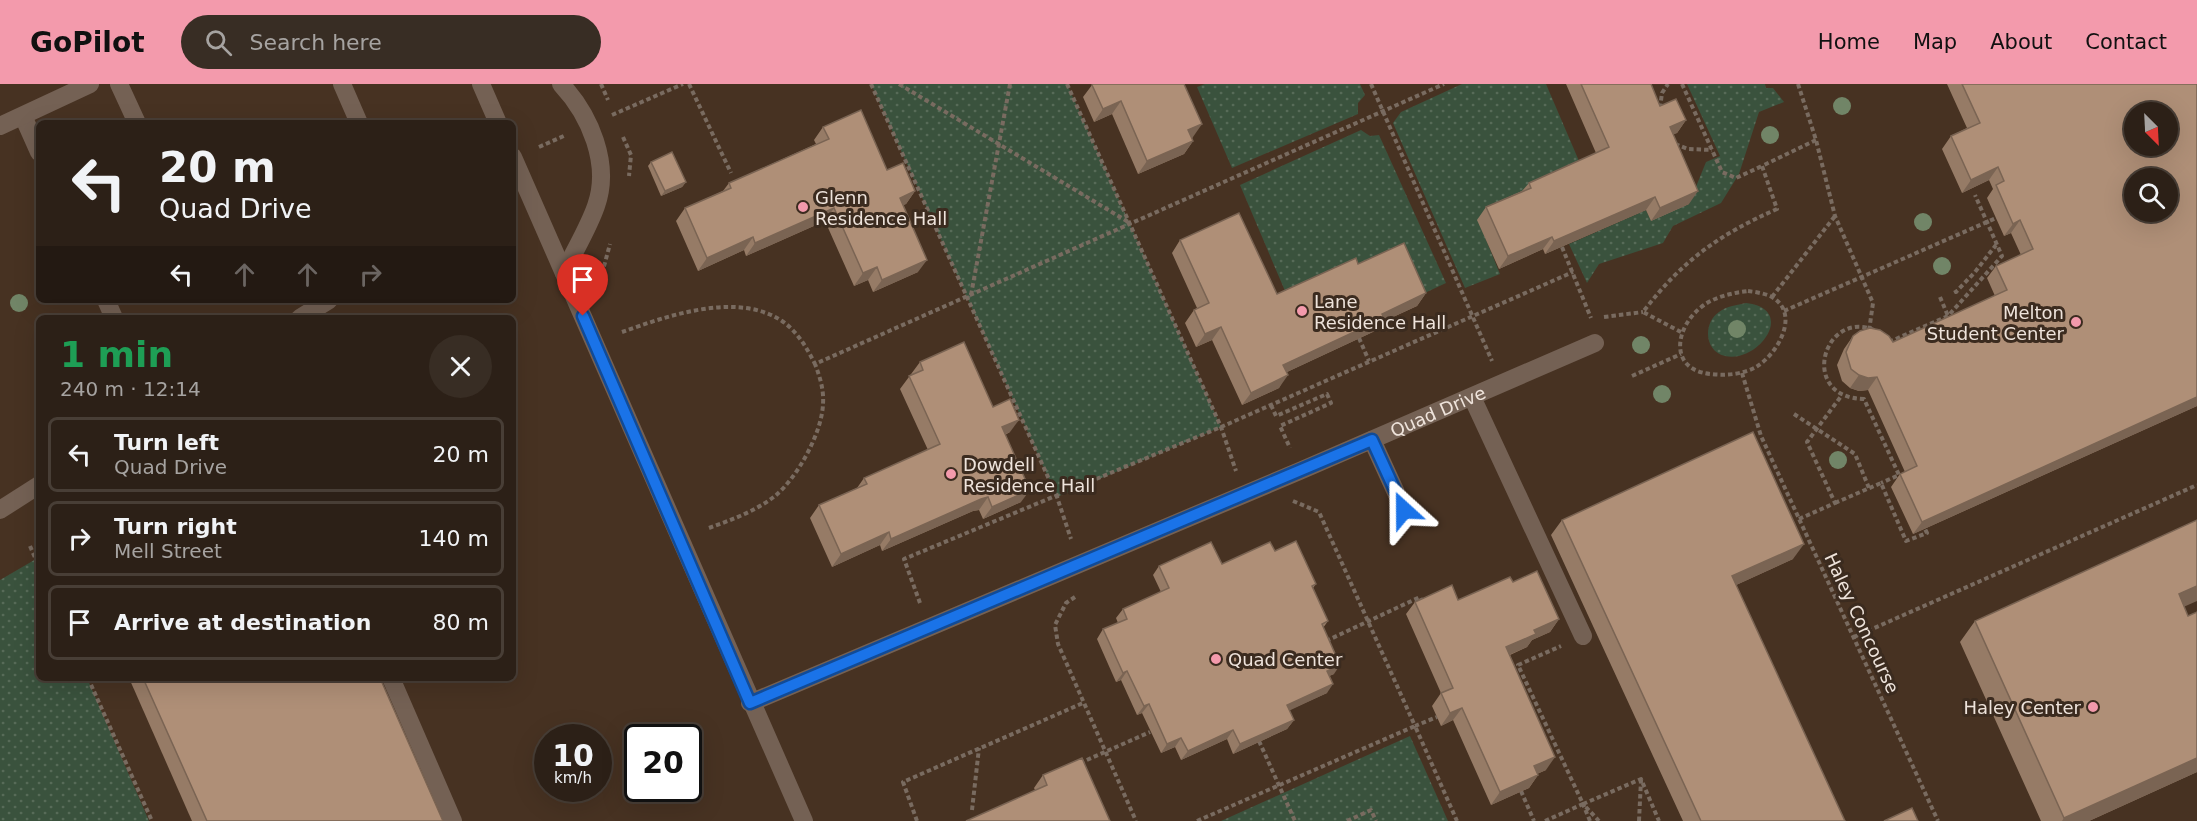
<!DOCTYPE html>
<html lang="en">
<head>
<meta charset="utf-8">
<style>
	body { margin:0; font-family:"DejaVu Sans",sans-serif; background:#382d24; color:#f1f3f6; height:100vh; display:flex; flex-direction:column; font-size:22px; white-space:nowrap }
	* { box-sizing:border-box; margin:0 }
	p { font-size:20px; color:#a6a3a1 }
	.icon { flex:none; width:33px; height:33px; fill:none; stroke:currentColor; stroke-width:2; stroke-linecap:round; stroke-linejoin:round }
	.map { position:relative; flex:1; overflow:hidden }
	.details { position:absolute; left:36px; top:231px; width:480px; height:366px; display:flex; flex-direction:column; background:#2c2017; border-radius:9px; box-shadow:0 6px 24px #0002,0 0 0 2px #483e36 }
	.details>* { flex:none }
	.guide { position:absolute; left:36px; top:36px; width:480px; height:183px; border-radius:9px; box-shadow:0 6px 24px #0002,0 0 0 2px #483e36; background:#2c2017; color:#f1f3f6; overflow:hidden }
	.needle { width:39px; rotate:156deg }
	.fabs { position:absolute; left:2124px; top:18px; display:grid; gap:12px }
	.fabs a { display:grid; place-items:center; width:54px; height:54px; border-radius:50%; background:#2c2017; box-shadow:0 6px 24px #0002,0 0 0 2px #483e36; font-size:30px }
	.speed { position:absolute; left:534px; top:640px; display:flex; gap:12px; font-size:30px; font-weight:700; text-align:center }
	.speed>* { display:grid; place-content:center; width:78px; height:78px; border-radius:50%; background:#2c2017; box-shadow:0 6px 24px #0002,0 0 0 2px #483e36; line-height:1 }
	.speed small { font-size:15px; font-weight:400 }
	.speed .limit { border:3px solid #111; border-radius:9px; background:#fff; color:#111 }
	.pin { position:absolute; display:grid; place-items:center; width:51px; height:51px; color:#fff; margin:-62px -26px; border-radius:50% 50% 50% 0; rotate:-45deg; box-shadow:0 0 6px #0007 }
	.pin .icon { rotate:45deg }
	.me { position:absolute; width:66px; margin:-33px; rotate:336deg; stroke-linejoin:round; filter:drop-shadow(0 0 4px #0008) }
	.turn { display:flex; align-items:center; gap:21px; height:126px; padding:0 24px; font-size:27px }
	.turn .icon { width:78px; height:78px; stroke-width:2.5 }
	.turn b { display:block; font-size:42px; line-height:51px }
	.lanes { display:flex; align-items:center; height:57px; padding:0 24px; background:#0003; justify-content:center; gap:30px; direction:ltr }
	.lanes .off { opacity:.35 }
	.round { display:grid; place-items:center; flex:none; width:63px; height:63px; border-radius:32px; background:#382d24 }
	.summary { display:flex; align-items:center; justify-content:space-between; height:102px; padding:0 24px }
	h1 { font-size:36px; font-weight:700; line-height:45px; color:#1e9e55 }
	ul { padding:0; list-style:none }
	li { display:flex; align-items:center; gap:18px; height:75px; margin:0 12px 9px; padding:0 12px; border:3px solid #483e36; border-radius:9px }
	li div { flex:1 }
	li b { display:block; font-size:22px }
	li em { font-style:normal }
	header { display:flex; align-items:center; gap:36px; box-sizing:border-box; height:84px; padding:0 30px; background:#f39aac; color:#111 }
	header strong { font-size:28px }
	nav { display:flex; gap:33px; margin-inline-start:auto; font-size:21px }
	.search { width:420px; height:54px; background:#382d24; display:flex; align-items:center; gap:15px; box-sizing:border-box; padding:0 21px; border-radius:33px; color:#a6a3a1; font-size:22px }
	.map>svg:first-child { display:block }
	.built { fill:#473222; fill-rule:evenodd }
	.green { fill:url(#green-dots) }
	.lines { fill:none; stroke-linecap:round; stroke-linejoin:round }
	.path { stroke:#796b60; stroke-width:4; stroke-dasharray:4.5 3; stroke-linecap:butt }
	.lane { stroke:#746154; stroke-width:18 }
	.street { stroke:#746154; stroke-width:18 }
	.tree { fill:#718567 }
	.wall { fill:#967b66 }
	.shaded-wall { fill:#7a6453 }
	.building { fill:#af8f77; stroke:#7a6453; stroke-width:1.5; fill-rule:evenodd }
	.route-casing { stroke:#114b97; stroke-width:15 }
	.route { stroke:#1a73e8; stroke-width:10 }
	.poi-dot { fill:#f39aac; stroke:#3b2b1f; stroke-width:2 }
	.labels { text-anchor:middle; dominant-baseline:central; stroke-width:6; stroke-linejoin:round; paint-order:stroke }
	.poi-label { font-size:18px; fill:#eee3db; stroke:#3b2b1f; text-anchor:start }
	.street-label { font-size:18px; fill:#eee3db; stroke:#3b2b1f }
</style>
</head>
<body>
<header>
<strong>GoPilot</strong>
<div class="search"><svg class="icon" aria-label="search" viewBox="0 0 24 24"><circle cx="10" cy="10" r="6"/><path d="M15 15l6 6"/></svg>Search here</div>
<nav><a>Home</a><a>Map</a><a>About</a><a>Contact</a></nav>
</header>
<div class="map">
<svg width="2197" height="737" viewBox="0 0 2197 737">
	<defs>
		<pattern id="green-dots" width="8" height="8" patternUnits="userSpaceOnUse" patternTransform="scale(1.5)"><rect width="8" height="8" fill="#3a523d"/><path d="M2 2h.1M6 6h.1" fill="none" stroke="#576b58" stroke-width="1.8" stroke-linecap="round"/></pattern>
	</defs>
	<rect width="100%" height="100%" fill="#3b2b1f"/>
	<path class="built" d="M0,0H2197V737H0ZM2134,28H2168V62H2134ZM39,39H513V216H39ZM2134,94H2168V128H2134ZM39,234H513V594H39ZM548,654H598V705H548ZM638,654H688V705H638Z"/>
	<g class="green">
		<polygon points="871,0 1067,0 1221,343 1057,413"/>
		<polygon points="1205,0 1360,0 1365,11 1358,19 1358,30 1232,84 1197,3"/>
		<polygon points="1462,0 1546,0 1582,84 1478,136 1500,190 1465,204 1393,39 1401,28"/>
		<polygon points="1687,0 1765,0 1766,4 1773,4 1784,18 1759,28 1739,90 1721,119 1673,142 1663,159 1599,180 1587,199 1569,160 1646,126 1651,136 1689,120 1706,78 1720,72"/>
		<polygon points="1361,46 1370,52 1379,51 1446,199 1414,214 1288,214 1240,101"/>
		<path d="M1746,219C1798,225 1758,280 1725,272C1704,267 1703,239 1719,228C1727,222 1737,221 1746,219Z"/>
		<polygon points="36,475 39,483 39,594 87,594 149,737 0,737 0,496"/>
		<polygon points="1410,652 1448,737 1221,737"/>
	</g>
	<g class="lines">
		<g class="path">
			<polyline points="601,0 608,16"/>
			<polyline points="689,0 731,89"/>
			<polyline points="871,0 1057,413 1071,455"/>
			<polyline points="899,0 1130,139"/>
			<polyline points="1067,0 1221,343 1236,387"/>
			<polyline points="1371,0 1492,277"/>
			<polyline points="1682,0 1722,88 1736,94 1762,82"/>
			<polyline points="1798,0 1816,56 1835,132 1873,219 1869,247"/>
			<polyline points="1660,24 1662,9 1668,0"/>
			<polyline points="612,31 683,0"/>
			<polyline points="623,53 631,71 629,92"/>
			<polyline points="1675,60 1688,65 1712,66"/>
			<polyline points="539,63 566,51"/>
			<polyline points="1562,163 1591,234"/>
			<polyline points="600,197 610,160"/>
			<polyline points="1955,206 1956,208 1975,188 1996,161"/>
			<path d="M1748,207C1755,208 1763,209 1770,212C1802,228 1778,270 1756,283C1743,290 1726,292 1711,290C1667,286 1675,241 1704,221C1717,212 1733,209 1748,207Z"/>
			<polyline points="971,211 1010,0"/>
			<polyline points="1772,213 1835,132"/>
			<polyline points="1940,213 1948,232"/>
			<polyline points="1784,227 1996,134"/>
			<polyline points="1604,233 1643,228"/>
			<path d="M1874,246C1823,225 1798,314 1864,315L1899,391L1881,399"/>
			<path d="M622,248C667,232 737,207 782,237C797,247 807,264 815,280"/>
			<path d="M1681,248L1643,228C1682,177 1718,151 1777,125L1762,82L1816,56"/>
			<polyline points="1359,254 1369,277"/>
			<polyline points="1889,258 1948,232 2002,172 1975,111"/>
			<polyline points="1742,289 1761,352 1938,737"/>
			<polyline points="1632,292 1681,270"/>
			<polyline points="1271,321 1276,332 1327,310 1331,319 1280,342 1290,364"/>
			<polyline points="1794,330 1855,370 1869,404"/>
			<polyline points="1293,417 1319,428 1415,642 1437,633"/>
			<polyline points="1835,419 1881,399 1906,457 1927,449 1925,445"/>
			<polyline points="1799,435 1835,419 1807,358 1842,311"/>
			<path d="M709,444C731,436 756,427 775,412C797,394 822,349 823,320C824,306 820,293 815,280L1444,0"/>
			<polyline points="30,462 39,483"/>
			<polyline points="1075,513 1066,519 1055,541 1058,560 1136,737"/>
			<polyline points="920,519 904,475 1221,343 1573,188"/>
			<polyline points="1854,553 2197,401"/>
			<polyline points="1326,557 1420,513 1423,519"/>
			<polyline points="88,594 152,737"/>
			<polyline points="1259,657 1295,737"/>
			<polyline points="1080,679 1150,648"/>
			<polyline points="1521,707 1534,737"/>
			<polyline points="1583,720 1641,695 1659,737"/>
			<polyline points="972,726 979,664"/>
			<polyline points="917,737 903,698 1083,619"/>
			<polyline points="1197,737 1415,642 1457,737"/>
			<polyline points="1347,737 1371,726 1376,737"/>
			<polyline points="1545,737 1583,720 1518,581 1561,562"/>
			<polyline points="1590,737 1583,720 1599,737"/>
			<polyline points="1639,737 1641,696"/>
		</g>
		<g class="lane">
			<polyline points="119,0 137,39"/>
			<polyline points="342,0 359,39"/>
			<path d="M561,0C590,31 611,80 596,122C588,145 574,167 564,189"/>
			<polyline points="23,32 39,68"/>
			<polyline points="0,42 90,0"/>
			<polyline points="106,216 114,234"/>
			<polyline points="1472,313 1583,552"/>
			<polyline points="1372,356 1404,426"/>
			<polyline points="391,594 453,737"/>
			<path id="s1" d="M750,619L1302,386L1595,259"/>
		</g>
		<g class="street">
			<polyline points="481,0 498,39"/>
			<polyline points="513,73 804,737"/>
			<polyline points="300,234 329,216"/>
			<polyline points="0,426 39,401"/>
		</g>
	</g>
	<g class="tree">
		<circle cx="1842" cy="22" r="9"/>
		<circle cx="1770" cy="51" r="9"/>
		<circle cx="1923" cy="138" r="9"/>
		<circle cx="1942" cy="182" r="9"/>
		<circle cx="19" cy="219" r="9"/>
		<circle cx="1737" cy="245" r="9"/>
		<circle cx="1641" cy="261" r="9"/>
		<circle cx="1662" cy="310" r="9"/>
		<circle cx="1838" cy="376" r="9"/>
	</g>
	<g class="wall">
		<polygon points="1566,0 1651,0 1660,22 1686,36 1677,49 1673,50 1689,120 1651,137 1646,126 1545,170 1543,165 1499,185 1477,136 1486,123 1522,107 1529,99 1596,69"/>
		<polygon points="1947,0 2197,0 2197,322 1913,450 1891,403 1900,390 1905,388 1868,306 1859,307 1850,304 1842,297 1837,281 1844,265 1853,252 1893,258 1995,212 1987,194 1996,182 2021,171 2011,149 2004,152 1987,114 1993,105 1989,96 1962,109 1942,65 1951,52 1967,44"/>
		<polygon points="1092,1 1193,53 1192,54 1193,57 1184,70 1138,90 1112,30 1094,38 1083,13"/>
		<polygon points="823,43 887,86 915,107 906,120 903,121 918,188 873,208 868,196 854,202 825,137 746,172 744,166 698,187 676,137 685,124 723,107 729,99 816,60 814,56"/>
		<polygon points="651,78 686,98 682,103 661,112 648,82"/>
		<polygon points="1180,156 1277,210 1358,180 1426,209 1417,222 1380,239 1375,247 1287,288 1279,304 1242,321 1212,256 1196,263 1185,239 1194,226 1197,224 1172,169"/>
		<polygon points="920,278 993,323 1010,348 1005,351 1021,418 983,435 979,426 973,427 882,467 880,461 832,483 810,434 819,421 857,404 864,394 928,366 900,305"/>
		<polygon points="1562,436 1793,475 1736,501 1845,737 1683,737 1551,451"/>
		<polygon points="1275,467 1316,500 1313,504 1328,537 1323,544 1334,590 1329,592 1327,609 1289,626 1294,636 1287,645 1233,670 1227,655 1181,676 1175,663 1161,669 1142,629 1137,631 1121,596 1116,598 1097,555 1103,545 1118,539 1116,534 1123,525 1161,508 1153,491 1159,482 1222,480"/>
		<polygon points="1513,498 1559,535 1550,548 1532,556 1527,563 1510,571 1546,686 1537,690 1538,691 1529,704 1491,721 1453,636 1441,642 1432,622 1441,609 1406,530 1415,518 1458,516"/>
		<polygon points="2184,522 2188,532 2197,528 2197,688 2089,737 2041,737 1960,558 1975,537"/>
		<polygon points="129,594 380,594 443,737 192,737"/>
		<polygon points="1043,691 1110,737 1035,706 1034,704"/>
	</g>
	<g class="shaded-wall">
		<polygon points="1121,17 1112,30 1094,38 1103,25"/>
		<polygon points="1686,36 1677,49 1661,56 1670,43"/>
		<polygon points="1202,40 1193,53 1179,59 1188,46"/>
		<polygon points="1193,57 1184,70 1138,90 1147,77"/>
		<polygon points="1998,83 1989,96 1962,109 1971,96"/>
		<polygon points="686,98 682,103 661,112 665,107"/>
		<polygon points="915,107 906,120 891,127 900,114"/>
		<polygon points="1698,107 1689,120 1651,137 1660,124"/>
		<polygon points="1655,113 1646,126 1545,170 1554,157"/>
		<polygon points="834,124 825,137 746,172 755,159"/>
		<polygon points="2020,136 2011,149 2004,152 2013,140"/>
		<polygon points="753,153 744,166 698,187 707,174"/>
		<polygon points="1552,153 1543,165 1499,185 1508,172"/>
		<polygon points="927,176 918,188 873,208 882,196"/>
		<polygon points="877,183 868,196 854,202 863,189"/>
		<polygon points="1426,209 1417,222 1380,239 1375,247 1274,294 1283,281 1382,230"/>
		<polygon points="1221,243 1212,256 1196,263 1205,250"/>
		<polygon points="1288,291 1279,304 1242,321 1251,309"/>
		<polygon points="1859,291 1877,293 1868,306 1859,307 1850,304"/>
		<polygon points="2197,313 2197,322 1913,450 1922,438"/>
		<polygon points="1019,336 1010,348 993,356 1002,343"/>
		<polygon points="1030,406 1021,418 983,435 992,423"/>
		<polygon points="988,413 979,426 973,427 882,467 891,455 981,415"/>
		<polygon points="889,448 880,461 832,483 841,470"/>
		<polygon points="1804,460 1793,475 1721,508 1732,492"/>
		<polygon points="2197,502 2197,517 2163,532 2179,510"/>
		<polygon points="1559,535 1550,548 1532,556 1527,563 1497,576 1506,563 1534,546"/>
		<polygon points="1340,581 1334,590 1320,596 1327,587"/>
		<polygon points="1127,587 1121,596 1116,598 1123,589"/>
		<polygon points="1333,600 1327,609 1280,631 1287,621"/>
		<polygon points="1149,620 1142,629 1137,631 1144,622"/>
		<polygon points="1462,624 1453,636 1441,642 1450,629"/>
		<polygon points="1294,636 1287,645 1233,670 1240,660"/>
		<polygon points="1233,646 1227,655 1181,676 1188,667"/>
		<polygon points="1181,654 1175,663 1161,669 1167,660"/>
		<polygon points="1555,673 1546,686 1525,695 1534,682"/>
		<polygon points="2197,674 2197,688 2089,737 2062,737 2064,734"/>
		<polygon points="1538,691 1529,704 1491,721 1500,708"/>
	</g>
	<g class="building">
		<polygon points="1093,0 1184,0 1202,40 1188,46 1193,57 1147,77 1121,17 1103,25 1092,1"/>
		<polygon points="1581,0 1651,0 1660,22 1676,15 1686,36 1670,43 1698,107 1660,124 1655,113 1554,157 1552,153 1508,172 1486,123 1531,104 1529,99 1609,63"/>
		<path d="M1962,0H2197V313L1922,438L1900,390L1917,382L1877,293L1868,294L1859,291L1851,285L1846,268L1853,252L1860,247L1870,244L1880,246L1889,252L1893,258L2007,206L1996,182L2033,165L2020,136L2013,140L1996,101L2004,97L1998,83L1971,96L1951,52L1980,39ZM2134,28H2168V62H2134ZM2134,94H2168V128H2134Z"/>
		<polygon points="861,26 887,86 903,79 915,107 900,114 927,176 882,196 877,183 863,189 834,124 755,159 753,153 707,174 685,124 731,104 729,99 829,55 823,43"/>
		<polygon points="672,68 686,98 665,107 651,78"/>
		<polygon points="1239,129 1277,210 1356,174 1358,180 1404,159 1426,209 1382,230 1384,234 1283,281 1288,291 1251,309 1221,243 1205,250 1194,226 1209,219 1180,156"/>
		<polygon points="964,258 993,323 1010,315 1019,336 1002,343 1030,406 992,423 988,413 981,415 891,455 889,448 841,470 819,421 867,400 864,394 940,360 909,292 923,286 920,278"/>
		<polygon points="1753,348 1804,460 1732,492 1845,737 1701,737 1562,436"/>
		<polygon points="2197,436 2197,502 2179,510 2188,532 2197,528 2197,674 2064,734 1975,537"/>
		<polygon points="1296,457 1316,500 1312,502 1328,537 1322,540 1340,581 1327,587 1333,600 1287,621 1294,636 1240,660 1233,646 1188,667 1181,654 1167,660 1149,620 1144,622 1127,587 1123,589 1103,545 1127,535 1123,525 1169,504 1159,482 1211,458 1222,480 1270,458 1275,467"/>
		<polygon points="1537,487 1559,535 1534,546 1536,550 1506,563 1555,673 1534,682 1538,691 1500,708 1462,624 1450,629 1441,609 1453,604 1415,518 1452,501 1458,516 1510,493 1513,498"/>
		<polygon points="143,594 380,594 443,737 207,737"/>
		<polygon points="1082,674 1110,737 966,737 1047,701 1043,691"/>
		<polygon points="1912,724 1918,737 1884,737"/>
	</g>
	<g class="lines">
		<defs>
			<polyline id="route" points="583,232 750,619 1372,356 1404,426"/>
		</defs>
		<use href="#route" class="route-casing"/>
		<use href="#route" class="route"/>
	</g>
	<g class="poi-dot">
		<circle cx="803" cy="123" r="6"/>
		<circle cx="1302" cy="227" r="6"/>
		<circle cx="2076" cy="238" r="6"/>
		<circle cx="951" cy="390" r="6"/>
		<circle cx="1216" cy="575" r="6"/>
		<circle cx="2093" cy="623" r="6"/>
	</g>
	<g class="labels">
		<g class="poi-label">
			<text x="815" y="113">Glenn<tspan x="815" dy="21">Residence Hall</tspan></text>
			<text x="1314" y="217">Lane<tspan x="1314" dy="21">Residence Hall</tspan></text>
			<text x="2064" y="228" text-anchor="end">Melton<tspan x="2064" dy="21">Student Center</tspan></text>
			<text x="963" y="380">Dowdell<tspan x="963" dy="21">Residence Hall</tspan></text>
			<text x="1228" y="575">Quad Center</text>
			<text x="2081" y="623" text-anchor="end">Haley Center</text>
		</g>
		<g class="street-label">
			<text stroke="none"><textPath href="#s1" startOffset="747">Quad Drive</textPath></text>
			<text transform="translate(1862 539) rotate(65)">Haley Concourse</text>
		</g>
	</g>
</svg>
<div class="fabs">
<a><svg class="needle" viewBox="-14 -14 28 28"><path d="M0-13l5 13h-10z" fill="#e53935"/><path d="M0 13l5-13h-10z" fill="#a6a3a1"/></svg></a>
<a><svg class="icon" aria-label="search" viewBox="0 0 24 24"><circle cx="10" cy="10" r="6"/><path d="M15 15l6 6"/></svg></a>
</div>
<div class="speed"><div>10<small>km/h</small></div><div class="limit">20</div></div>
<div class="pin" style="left:583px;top:232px;background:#d93025"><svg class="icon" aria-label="arrive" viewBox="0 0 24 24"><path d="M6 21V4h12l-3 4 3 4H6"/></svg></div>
<svg class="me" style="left:1404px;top:426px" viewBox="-20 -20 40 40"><path d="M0-17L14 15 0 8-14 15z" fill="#1a73e8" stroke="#fff" stroke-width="4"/></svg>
<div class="guide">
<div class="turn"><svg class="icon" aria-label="left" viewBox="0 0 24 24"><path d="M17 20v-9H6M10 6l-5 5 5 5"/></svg><div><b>20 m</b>Quad Drive</div></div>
<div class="lanes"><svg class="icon" aria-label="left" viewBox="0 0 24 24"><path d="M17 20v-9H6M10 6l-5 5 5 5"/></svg><svg class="icon off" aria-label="ahead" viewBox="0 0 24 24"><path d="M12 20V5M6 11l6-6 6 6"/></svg><svg class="icon off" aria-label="ahead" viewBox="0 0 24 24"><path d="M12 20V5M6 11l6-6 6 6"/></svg><svg class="icon off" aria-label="right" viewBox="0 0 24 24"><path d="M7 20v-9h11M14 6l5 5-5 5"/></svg></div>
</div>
<section class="details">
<div class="summary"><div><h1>1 min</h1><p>240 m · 12:14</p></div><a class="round"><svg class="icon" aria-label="close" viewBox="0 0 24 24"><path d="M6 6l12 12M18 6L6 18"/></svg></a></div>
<ul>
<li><svg class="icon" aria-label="left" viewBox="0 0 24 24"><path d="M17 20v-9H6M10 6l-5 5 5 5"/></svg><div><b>Turn left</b><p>Quad Drive</p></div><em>20 m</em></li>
<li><svg class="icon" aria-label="right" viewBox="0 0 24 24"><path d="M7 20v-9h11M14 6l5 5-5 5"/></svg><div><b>Turn right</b><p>Mell Street</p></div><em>140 m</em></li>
<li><svg class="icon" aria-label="arrive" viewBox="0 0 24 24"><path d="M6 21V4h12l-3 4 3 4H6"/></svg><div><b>Arrive at destination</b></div><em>80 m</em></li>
</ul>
</section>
</div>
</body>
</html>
